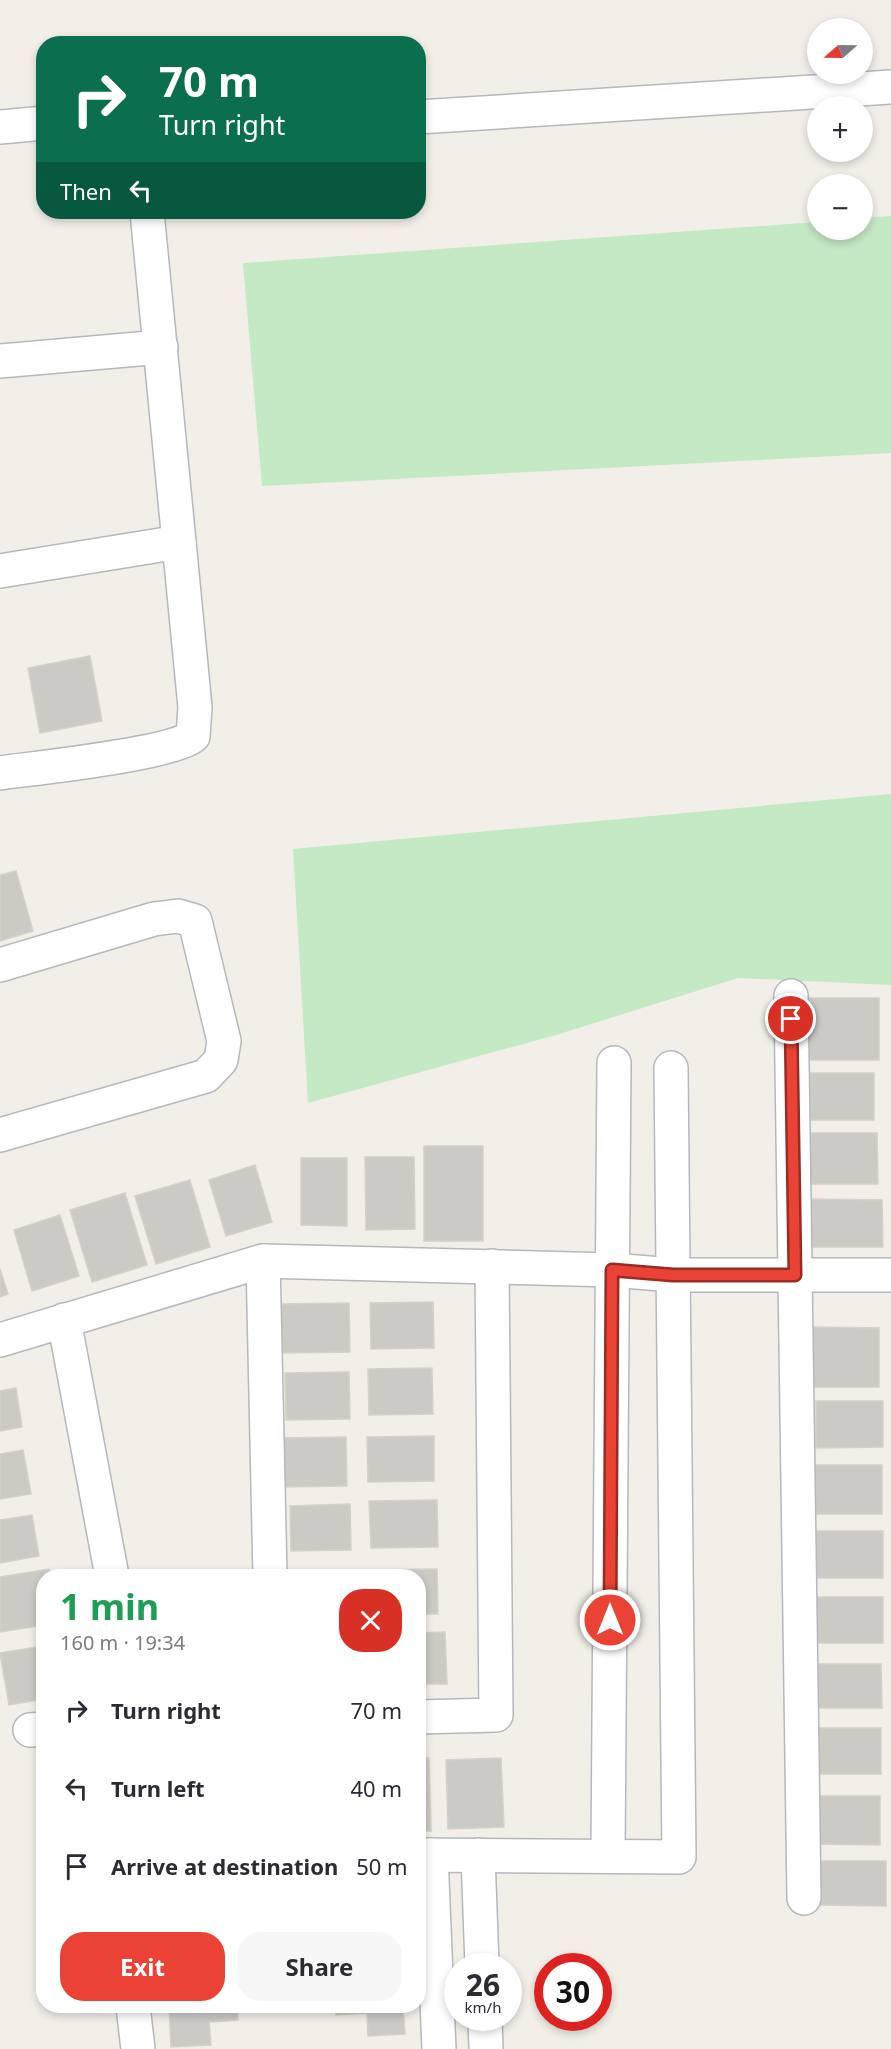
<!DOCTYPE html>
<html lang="en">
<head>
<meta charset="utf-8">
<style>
	body { margin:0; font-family:"Noto Sans",sans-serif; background:#f7f7f7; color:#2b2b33; height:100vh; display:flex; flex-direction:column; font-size:22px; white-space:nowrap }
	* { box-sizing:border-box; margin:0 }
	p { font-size:20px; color:#7c7c81 }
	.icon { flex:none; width:33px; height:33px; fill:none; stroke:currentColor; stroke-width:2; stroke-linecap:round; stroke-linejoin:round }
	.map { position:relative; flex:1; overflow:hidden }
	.panel { position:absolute; left:36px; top:1569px; width:390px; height:444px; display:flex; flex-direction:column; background:#fff; border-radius:24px; box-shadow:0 3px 9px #0003 }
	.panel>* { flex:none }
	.banner { position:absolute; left:36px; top:36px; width:390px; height:183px; border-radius:24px; box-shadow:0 3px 9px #0003; background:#0b6e4f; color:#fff; overflow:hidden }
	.needle { width:39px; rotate:250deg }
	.buttons { position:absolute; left:807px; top:18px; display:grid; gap:12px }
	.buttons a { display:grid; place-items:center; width:66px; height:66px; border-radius:50%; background:#fff; box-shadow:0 3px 9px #0003; font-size:30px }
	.speed { position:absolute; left:444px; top:1953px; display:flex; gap:12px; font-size:30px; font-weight:700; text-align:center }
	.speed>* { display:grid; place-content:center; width:78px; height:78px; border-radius:50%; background:#fff; box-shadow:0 3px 9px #0003; line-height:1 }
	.speed small { font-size:15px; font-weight:400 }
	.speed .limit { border:9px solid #d22; background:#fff; color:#111 }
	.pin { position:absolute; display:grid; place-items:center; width:51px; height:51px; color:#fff; margin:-26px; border:3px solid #fff; border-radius:50%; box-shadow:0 2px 6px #0007 }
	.me { position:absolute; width:66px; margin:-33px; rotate:0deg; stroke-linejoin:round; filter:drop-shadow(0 0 4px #0008) }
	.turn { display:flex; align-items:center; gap:21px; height:126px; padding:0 24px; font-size:27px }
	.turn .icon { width:78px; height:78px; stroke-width:2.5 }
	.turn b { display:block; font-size:42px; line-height:51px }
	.then { display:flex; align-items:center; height:57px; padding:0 24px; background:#0003; gap:12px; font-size:22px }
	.round { display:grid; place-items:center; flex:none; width:63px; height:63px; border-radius:24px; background:#f7f7f7 }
	.headline { display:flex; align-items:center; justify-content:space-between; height:102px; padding:0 24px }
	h1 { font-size:36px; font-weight:700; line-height:45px; color:#1e9e55 }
	.primary-button { display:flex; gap:12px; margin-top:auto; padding:12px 24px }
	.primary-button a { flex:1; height:69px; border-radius:24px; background:#ea4335; color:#fff; font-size:24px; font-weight:700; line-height:69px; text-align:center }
	.primary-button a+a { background:#f7f7f7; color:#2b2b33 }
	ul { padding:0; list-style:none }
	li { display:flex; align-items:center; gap:18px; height:78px; padding:0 24px }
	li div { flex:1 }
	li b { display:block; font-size:22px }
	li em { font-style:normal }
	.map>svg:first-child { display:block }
	.green { fill:#c5e8c5 }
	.building { fill:#cccac5; stroke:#d6d1c6; stroke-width:1.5 }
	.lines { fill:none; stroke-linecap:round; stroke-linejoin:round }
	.street-casing { stroke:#b5b8bc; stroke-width:36 }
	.street { stroke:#fff; stroke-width:33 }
	.route-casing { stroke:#982c22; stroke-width:15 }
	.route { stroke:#ea4335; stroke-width:10 }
</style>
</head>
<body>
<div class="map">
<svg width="891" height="2049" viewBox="0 0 891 2049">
	<rect width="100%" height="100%" fill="#f1efe8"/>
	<g class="green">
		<polygon points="891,216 891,453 262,486 243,263 817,222 818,230 862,230 863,218"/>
		<polygon points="891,794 891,985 738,978 556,1035 308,1103 293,849"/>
	</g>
	<g class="building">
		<polygon points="90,656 102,721 40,733 28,668"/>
		<polygon points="16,871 33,931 0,941 0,875"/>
		<rect x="809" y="998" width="70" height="62"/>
		<rect x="810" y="1073" width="64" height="47"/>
		<polygon points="809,1133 877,1133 878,1184 809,1184"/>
		<rect x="424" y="1146" width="59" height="95"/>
		<polygon points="365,1157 414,1157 415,1229 366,1230"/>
		<polygon points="301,1158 347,1158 347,1226 301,1225"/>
		<polygon points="255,1165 272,1222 226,1236 209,1180"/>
		<polygon points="190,1180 210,1247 156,1264 135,1196"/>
		<polygon points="125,1193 147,1265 92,1282 70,1210"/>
		<polygon points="808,1199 882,1200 883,1247 808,1247"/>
		<polygon points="60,1215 79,1276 32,1291 14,1230"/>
		<polygon points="0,1269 8,1294 0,1297"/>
		<polygon points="433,1302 434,1348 371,1349 370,1303"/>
		<polygon points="349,1303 350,1352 282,1353 281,1304"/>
		<polygon points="812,1327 879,1328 879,1387 813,1387"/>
		<polygon points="432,1368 433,1414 369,1415 368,1369"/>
		<polygon points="349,1372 350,1419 286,1420 285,1373"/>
		<polygon points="16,1388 22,1427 0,1431 0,1391"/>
		<polygon points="816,1401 883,1401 883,1447 816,1448"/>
		<polygon points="434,1436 434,1481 368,1482 367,1437"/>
		<polygon points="346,1437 347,1486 282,1487 281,1438"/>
		<polygon points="23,1450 31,1494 0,1499 0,1454"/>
		<polygon points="815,1465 882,1465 882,1514 816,1514"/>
		<polygon points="437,1500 438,1547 371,1548 369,1501"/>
		<polygon points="350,1504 351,1550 291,1551 290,1506"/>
		<polygon points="32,1515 39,1556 0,1563 0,1520"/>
		<rect x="816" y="1531" width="67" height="47"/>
		<polygon points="49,1569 50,1576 44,1576 44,1625 0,1632 0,1577"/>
		<polygon points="437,1569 438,1614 418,1614 418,1576 372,1576 372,1570"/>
		<polygon points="351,1572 351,1576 287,1576 287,1573"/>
		<rect x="816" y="1597" width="67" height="46"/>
		<polygon points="445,1632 447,1684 418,1684 418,1633"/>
		<polygon points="44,1646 44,1699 9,1705 0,1653"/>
		<polygon points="818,1664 881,1664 882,1708 818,1708"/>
		<rect x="815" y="1728" width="66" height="46"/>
		<polygon points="418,1758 429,1758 431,1831 418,1831"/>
		<polygon points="501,1758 504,1827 448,1829 446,1760"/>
		<polygon points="816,1796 880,1796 880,1845 816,1844"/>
		<polygon points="818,1861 886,1861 886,1906 818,1905"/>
		<polygon points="169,2006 237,2006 238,2020 209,2022 211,2045 171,2047"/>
		<polygon points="336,2006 403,2006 405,2034 368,2036 367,2013 336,2015"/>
	</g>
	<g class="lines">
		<defs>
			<g id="street">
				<polyline points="418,117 891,87"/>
				<polyline points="0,127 44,123"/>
				<polyline points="0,361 161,347"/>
				<polyline points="0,571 179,542"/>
				<path d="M0,773C36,768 172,754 193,736L195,707L147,212"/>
				<polyline points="0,965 154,919 178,916 195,921 224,1041 221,1060 206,1076 0,1135"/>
				<polyline points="791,996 804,1898"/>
				<polyline points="263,1261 270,1576"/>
				<polyline points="64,1320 112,1576"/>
				<polyline points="0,1340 263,1261 612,1270 673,1275 891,1275"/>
				<polyline points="418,1717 496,1715 492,1266"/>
				<polyline points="30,1730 44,1729"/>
				<polyline points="608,1854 614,1063"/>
				<polyline points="418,1855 679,1857 671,1068"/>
				<polyline points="431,1855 439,2049"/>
				<polyline points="478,1855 482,1966"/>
				<polyline points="133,2006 138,2049"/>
				<polyline points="485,2018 486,2049"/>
			</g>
		</defs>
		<use href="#street" class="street-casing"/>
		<use href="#street" class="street"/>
	</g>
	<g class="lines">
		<defs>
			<polyline id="route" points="610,1620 612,1270 673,1275 795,1275 791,1019"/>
		</defs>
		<use href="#route" class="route-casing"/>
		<use href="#route" class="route"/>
	</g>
</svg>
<div class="buttons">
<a><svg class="needle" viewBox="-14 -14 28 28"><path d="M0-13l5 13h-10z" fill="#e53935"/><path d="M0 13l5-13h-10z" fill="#7c7c81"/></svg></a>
<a>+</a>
<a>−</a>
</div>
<div class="speed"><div>26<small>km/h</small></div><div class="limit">30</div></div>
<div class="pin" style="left:791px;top:1019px;background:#d93025"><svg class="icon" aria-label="arrive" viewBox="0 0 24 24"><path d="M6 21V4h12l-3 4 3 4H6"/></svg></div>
<svg class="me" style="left:610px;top:1620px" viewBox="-20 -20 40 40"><circle r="17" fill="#ea4335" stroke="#fff" stroke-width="3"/><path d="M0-11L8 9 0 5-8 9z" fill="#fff"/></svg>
<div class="banner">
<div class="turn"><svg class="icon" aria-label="right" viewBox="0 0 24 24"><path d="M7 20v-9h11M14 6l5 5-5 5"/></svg><div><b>70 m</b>Turn right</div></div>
<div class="then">Then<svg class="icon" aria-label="left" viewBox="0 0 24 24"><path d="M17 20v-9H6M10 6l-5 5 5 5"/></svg></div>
</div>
<section class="panel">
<div class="headline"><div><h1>1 min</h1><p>160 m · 19:34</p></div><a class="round" style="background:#d93025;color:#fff"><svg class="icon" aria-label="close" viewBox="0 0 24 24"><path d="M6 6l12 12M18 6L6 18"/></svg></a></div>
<ul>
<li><svg class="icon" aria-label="right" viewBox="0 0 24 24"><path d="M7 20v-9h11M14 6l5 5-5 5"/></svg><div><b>Turn right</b></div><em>70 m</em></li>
<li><svg class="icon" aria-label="left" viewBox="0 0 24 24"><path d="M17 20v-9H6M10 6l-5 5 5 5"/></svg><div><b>Turn left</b></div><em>40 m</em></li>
<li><svg class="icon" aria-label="arrive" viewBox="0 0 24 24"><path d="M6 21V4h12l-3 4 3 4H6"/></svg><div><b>Arrive at destination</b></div><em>50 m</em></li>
</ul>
<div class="primary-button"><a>Exit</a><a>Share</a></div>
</section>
</div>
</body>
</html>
